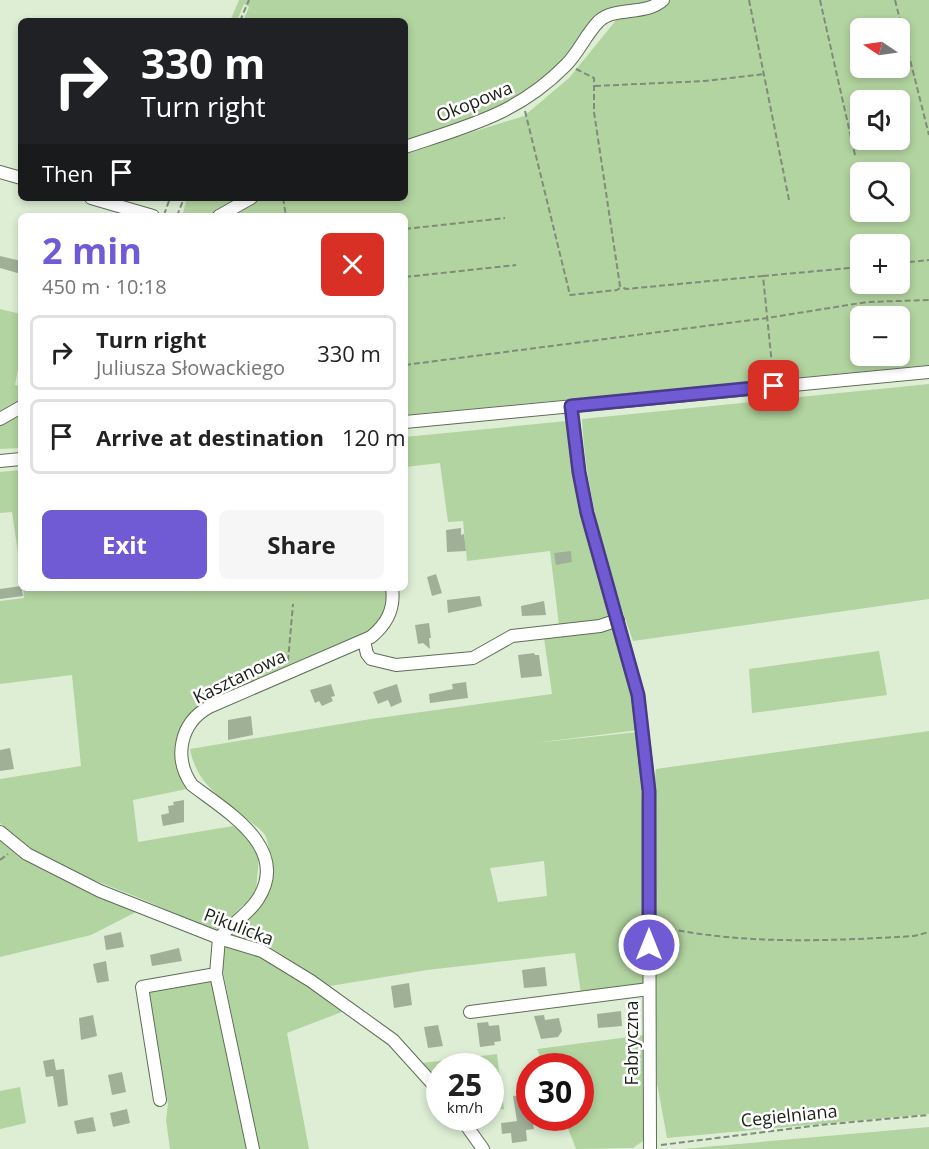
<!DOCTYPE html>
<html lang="en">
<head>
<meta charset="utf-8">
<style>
	body { margin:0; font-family:"Open Sans",sans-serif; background:#f6f6f6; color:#222; height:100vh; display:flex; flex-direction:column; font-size:22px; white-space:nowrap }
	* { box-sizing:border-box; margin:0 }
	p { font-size:20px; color:#767676 }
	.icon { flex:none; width:33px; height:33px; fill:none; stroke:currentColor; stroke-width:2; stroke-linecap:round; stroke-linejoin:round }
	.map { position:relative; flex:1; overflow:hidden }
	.side { position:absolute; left:18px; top:213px; width:390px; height:378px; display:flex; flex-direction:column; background:#fff; border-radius:9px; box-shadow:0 3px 9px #0003 }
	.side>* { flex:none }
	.top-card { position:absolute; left:18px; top:18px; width:390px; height:183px; border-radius:9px; box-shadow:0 3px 9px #0003; background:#202124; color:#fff; overflow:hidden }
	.needle { width:39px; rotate:283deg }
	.fabs { position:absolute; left:850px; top:18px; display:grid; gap:12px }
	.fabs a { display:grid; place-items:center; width:60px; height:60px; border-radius:9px; background:#fff; box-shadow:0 3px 9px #0003; font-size:30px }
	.speed { position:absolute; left:426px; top:1053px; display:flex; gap:12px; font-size:30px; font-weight:700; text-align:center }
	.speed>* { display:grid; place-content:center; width:78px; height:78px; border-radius:50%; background:#fff; box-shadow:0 3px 9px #0003; line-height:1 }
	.speed small { font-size:15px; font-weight:400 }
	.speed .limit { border:9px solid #d22; background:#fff; color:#111 }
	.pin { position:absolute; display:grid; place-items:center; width:51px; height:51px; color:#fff; margin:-26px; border-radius:12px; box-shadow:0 3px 9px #0006 }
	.me { position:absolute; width:66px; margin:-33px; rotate:0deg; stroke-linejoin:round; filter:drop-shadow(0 0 4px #0008) }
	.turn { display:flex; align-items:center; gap:21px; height:126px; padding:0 24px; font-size:27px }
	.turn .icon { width:78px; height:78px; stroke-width:2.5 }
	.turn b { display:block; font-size:42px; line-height:51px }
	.then { display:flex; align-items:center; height:57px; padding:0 24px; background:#0003; gap:12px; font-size:22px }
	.round { display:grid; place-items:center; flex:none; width:63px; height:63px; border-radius:9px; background:#f6f6f6 }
	.head { display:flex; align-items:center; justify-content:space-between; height:102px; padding:0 24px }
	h1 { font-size:36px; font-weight:700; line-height:45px; color:#715bd5 }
	.cta { display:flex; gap:12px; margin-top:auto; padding:12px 24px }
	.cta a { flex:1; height:69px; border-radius:9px; background:#715bd5; color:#fff; font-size:24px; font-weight:700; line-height:69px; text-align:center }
	.cta a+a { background:#f6f6f6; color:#222 }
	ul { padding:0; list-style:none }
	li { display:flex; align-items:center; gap:18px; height:75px; margin:0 12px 9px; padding:0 12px; border:3px solid #e0e0e0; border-radius:9px }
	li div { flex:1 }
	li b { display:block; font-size:22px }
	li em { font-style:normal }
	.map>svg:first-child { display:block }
	.green { fill:#b2d4a0; fill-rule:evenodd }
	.building { fill:#a0b098 }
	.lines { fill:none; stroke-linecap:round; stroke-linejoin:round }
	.minor-casing { stroke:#5f6d57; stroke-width:14 }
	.path { stroke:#808c7b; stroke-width:2; stroke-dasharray:6 3; stroke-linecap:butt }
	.minor { stroke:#fff; stroke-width:12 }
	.route-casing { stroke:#493b8a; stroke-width:15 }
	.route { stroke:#715bd5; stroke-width:10 }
	.labels { text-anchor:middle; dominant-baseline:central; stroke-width:5; stroke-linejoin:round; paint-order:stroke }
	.street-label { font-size:18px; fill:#191f16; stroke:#fff }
</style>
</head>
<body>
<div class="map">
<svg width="929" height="1149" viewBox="0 0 929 1149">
	<rect width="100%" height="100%" fill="#ddeed5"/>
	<g class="green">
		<polygon points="239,0 657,0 615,11 568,58 517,100 487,114 405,142 405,21 243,21 249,7 244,4 237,21 230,21"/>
		<path d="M671,0H929V365L405,415V216H226L263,198H405V153L524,116L569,78L617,19L660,9ZM861,28H900V68H861ZM861,100H900V140H861ZM861,172H900V212H861ZM861,244H900V284H861ZM861,316H900V356H861Z"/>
		<polygon points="187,198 243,198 211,216 182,216"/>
		<polygon points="0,309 21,314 21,353 15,385 21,386 21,405 0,416"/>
		<path d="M929,384V599L633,641C607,569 586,496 582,419Z"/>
		<polygon points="21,410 21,448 0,449 0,422"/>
		<polygon points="567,421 612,614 609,619 559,625 550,551 467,561 463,521 448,522 440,463 405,467 405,437"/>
		<polygon points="21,470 21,573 12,512 0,513 0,472"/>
		<path d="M23,588H389L388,608L368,635L206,701C175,725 165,754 187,789L133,800L138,842L233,826L245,834L259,857L256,891L250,903L242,906L216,933C193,922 171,912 149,902C98,880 39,865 0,823V779L81,766L72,675L0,684V601L24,598Z"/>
		<path d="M613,626L633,686L639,730L534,743L638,732L643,826L644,985L581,994L575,953L427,970L330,986L270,947L225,937L271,872C270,861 270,845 265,835C261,829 253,824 247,819C221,797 197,785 190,749L371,719L552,694L544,638ZM544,861L547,896L498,902L490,868Z"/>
		<polygon points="879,651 887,695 752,713 749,669"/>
		<polygon points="929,731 929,1114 667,1138 657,1083 652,802 656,769"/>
		<polygon points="0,839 19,856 136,912 91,935 0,957"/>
		<polygon points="223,944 254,953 347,1010 287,1033 309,1149 258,1149 223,971"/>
		<polygon points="211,978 249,1149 170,1149 166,1120 168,1104 147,991"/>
		<polygon points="644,1035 643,1141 633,1148 576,1149 564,1118 580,1118 580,1066 544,1066 537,1049"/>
		<polygon points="497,1054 504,1109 491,1110 490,1066 440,1066 439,1084 422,1063"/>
		<polygon points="20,1087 26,1123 0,1129 0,1091"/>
		<polygon points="929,1127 929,1149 682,1149"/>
	</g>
	<g class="building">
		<polygon points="0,256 21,261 21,274 0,268"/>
		<polygon points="461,528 461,535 464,534 466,551 447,552 446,530"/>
		<polygon points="571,551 572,562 556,565 554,553"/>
		<polygon points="436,574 442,593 432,596 427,577"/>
		<polygon points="21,586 23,596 0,599 0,589"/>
		<polygon points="480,596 482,606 448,613 447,600"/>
		<polygon points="544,601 546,615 522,616 521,606"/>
		<polygon points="429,623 431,638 429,638 430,649 423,643 418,644 415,625"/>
		<polygon points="534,653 535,655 539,655 542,676 521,678 518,655"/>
		<polygon points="466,682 468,698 430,703 429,694 453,689 452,684"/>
		<polygon points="331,684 335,696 331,697 333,701 322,706 319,701 315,703 310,690"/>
		<polygon points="397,684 402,702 391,707 388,700 378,704 373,692"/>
		<polygon points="251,716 253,735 228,740 228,720"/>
		<polygon points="10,748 14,769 0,771 0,750"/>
		<polygon points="184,800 184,822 163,826 161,815 169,813 168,806 174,805 173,802"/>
		<polygon points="121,932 124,947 106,950 104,936"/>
		<polygon points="179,948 182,961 152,966 150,955"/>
		<polygon points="106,961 109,981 97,983 93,964"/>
		<polygon points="545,967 547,986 524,988 522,970"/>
		<polygon points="409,983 412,1005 394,1008 391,986"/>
		<polygon points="621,1011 622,1026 598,1028 597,1014"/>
		<polygon points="93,1015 97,1036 81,1040 79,1018"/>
		<polygon points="544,1015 545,1020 559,1018 562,1031 558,1037 541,1039 534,1016"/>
		<polygon points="488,1022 489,1026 499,1025 501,1041 494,1042 495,1045 480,1047 477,1023"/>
		<polygon points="438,1025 443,1046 428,1048 424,1027"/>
		<polygon points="54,1059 56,1070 64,1069 68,1105 58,1107 53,1076 46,1077 43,1061"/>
		<polygon points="122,1072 126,1092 112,1095 108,1075"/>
		<polygon points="530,1078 530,1119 532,1118 534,1129 526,1130 527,1141 512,1143 511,1133 502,1134 501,1123 517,1121 513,1096 521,1095 519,1079"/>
		<polygon points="127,1109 130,1123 113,1127 110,1113"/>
		<polygon points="93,1117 96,1131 77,1134 74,1121"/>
	</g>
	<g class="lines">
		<defs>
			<g id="minor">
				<path d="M405,147C468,126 518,114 566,65C579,52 586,34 599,21C615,6 646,16 663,0"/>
				<polyline points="0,172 21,178"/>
				<polyline points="91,198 153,216"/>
				<polyline points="219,216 251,198"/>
				<polyline points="571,406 579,472 587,513 638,695 649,791 650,1149"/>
				<polyline points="0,419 21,407"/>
				<polyline points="405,422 929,372"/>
				<polyline points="0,461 21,459"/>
				<polyline points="364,641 367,654 371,659 396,665 473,658 512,636 600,626 618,620"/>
				<polyline points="0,832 27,854 100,891 219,938 262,951 311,981 393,1040 440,1092"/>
				<polyline points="216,974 253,1149"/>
				<polyline points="470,1012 649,989"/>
				<path d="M160,1100L142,987L216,974L219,938C231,924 248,915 258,899C291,848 226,811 192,785C173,758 180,723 209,707L371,637C387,624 395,609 392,588"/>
				<polyline points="461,1118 483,1149"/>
			</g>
		</defs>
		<use href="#minor" class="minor-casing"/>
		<g class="path">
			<polyline points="749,0 789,200"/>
			<polyline points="820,0 855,155"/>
			<polyline points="895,0 929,135"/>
			<polyline points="240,21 249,0"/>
			<polyline points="576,69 594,78 594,112 620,286 626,289 763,276 773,375"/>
			<polyline points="595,86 705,81 765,74"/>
			<polyline points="525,111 570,295 617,290 621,287"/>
			<polyline points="283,198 286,216"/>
			<polyline points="164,215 170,198"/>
			<polyline points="177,216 184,198"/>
			<polyline points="405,229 505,218"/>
			<polyline points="900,263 929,260"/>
			<polyline points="763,276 861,267"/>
			<polyline points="405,277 516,265"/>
			<polyline points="405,365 767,318 867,302 929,300"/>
			<polyline points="288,661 293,604"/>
			<polyline points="0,860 8,854"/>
			<path d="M661,927C744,945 829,941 914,936L929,932"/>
			<polyline points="661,1145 820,1125 929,1115"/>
		</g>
		<use href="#minor" class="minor"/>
	</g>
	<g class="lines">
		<defs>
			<polyline id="route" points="649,945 649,791 638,695 587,513 579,472 571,406 774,386"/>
		</defs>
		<use href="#route" class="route-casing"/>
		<use href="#route" class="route"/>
	</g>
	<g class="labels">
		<g class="street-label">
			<text transform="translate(474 101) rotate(-22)">Okopowa</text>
			<text transform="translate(239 676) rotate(-26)">Kasztanowa</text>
			<text transform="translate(239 926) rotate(21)">Pikulicka</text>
			<text transform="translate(631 1043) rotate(-90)">Fabryczna</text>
			<text transform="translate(789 1115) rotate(-6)">Cegielniana</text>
		</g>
	</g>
</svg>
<div class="fabs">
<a><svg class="needle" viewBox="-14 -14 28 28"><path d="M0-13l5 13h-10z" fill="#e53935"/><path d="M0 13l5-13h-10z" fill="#767676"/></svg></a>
<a><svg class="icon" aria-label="sound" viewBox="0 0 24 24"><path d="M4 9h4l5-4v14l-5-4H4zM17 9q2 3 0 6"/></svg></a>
<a><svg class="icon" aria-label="search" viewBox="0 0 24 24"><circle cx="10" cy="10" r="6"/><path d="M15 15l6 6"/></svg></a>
<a>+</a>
<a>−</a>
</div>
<div class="speed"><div>25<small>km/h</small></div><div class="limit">30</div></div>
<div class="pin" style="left:774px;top:386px;background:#d93025"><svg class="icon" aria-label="arrive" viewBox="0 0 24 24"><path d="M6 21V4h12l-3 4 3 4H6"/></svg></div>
<svg class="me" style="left:649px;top:945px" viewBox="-20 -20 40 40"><circle r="17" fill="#715bd5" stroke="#fff" stroke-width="3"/><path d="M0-11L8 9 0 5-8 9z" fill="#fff"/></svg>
<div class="top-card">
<div class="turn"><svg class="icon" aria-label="right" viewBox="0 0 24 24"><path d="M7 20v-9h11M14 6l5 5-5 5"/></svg><div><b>330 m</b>Turn right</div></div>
<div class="then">Then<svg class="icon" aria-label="arrive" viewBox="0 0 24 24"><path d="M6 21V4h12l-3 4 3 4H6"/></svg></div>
</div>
<section class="side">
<div class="head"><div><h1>2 min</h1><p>450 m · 10:18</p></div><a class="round" style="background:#d93025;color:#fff"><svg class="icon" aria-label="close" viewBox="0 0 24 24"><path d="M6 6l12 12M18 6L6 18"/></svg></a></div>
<ul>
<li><svg class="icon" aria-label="right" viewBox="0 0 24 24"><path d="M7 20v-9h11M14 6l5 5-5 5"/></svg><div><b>Turn right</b><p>Juliusza Słowackiego</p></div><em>330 m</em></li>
<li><svg class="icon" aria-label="arrive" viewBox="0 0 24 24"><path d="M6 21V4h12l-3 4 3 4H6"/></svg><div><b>Arrive at destination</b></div><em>120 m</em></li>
</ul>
<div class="cta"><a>Exit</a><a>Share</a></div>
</section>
</div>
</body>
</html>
